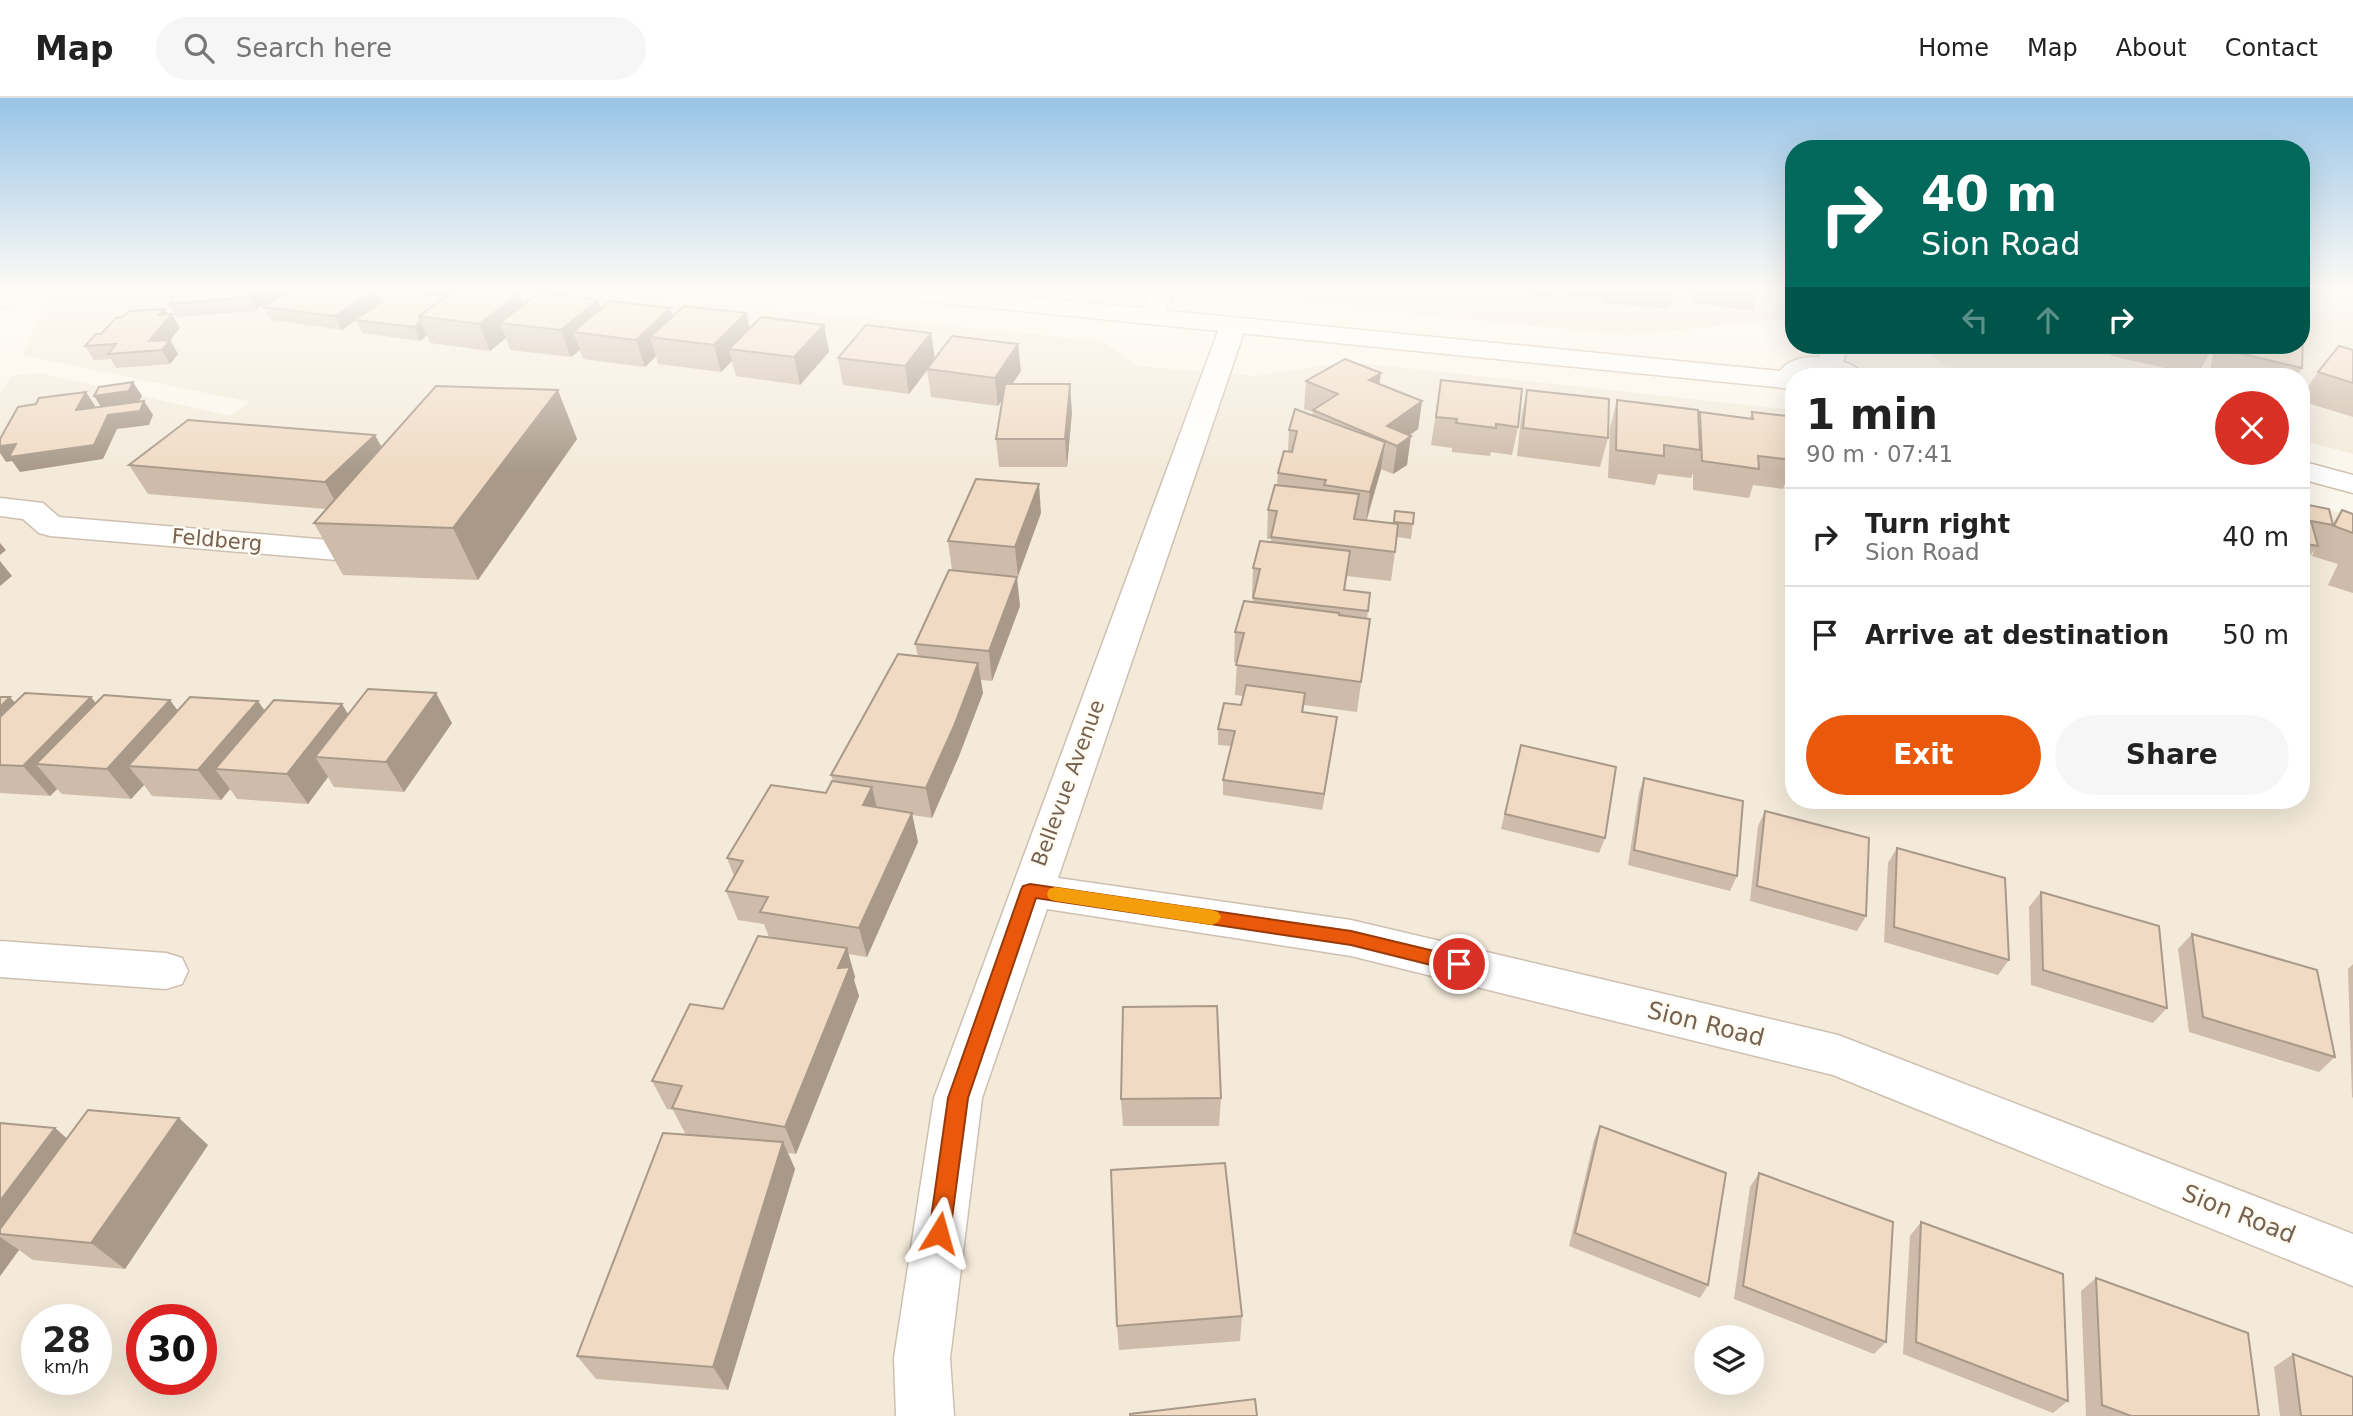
<!DOCTYPE html>
<html lang="en">
<head>
<meta charset="utf-8">
<style>
	body { margin:0; font-family:"DejaVu Sans",sans-serif; background:#f6f6f6; color:#222; height:100vh; display:flex; flex-direction:column; font-size:26px; white-space:nowrap }
	* { box-sizing:border-box; margin:0 }
	p { font-size:23px; color:#767676 }
	.icon { flex:none; width:38px; height:38px; fill:none; stroke:currentColor; stroke-width:2; stroke-linecap:round; stroke-linejoin:round }
	.map { position:relative; flex:1; overflow:hidden }
	.drawer { position:absolute; left:1785px; top:270px; width:525px; height:441px; display:flex; flex-direction:column; background:#fff; border-radius:28px; box-shadow:0 7px 28px #0002 }
	.drawer>* { flex:none }
	.top-card { position:absolute; left:1785px; top:42px; width:525px; height:214px; border-radius:28px; box-shadow:0 7px 28px #0002; background:#00695c; color:#fff; overflow:hidden }
	.fabs { position:absolute; left:1694px; top:1227px; display:grid; gap:14px }
	.fabs a { display:grid; place-items:center; width:70px; height:70px; border-radius:50%; background:#fff; box-shadow:0 7px 28px #0002; font-size:35px }
	.speed { position:absolute; left:21px; top:1206px; display:flex; gap:14px; font-size:35px; font-weight:700; text-align:center }
	.speed>* { display:grid; place-content:center; width:91px; height:91px; border-radius:50%; background:#fff; box-shadow:0 7px 28px #0002; line-height:1 }
	.speed small { font-size:18px; font-weight:400 }
	.speed .limit { border:10px solid #d22; background:#fff; color:#111 }
	.pin { position:absolute; display:grid; place-items:center; width:60px; height:60px; color:#fff; margin:-30px; border:4px solid #fff; border-radius:50%; box-shadow:0 2px 7px #0007 }
	.me { position:absolute; width:77px; margin:-38px; rotate:8deg; stroke-linejoin:round; filter:drop-shadow(0 0 5px #0008) }
	.turn { display:flex; align-items:center; gap:24px; height:147px; padding:0 21px; font-size:32px }
	.turn .icon { width:91px; height:91px; stroke-width:2.5 }
	.turn b { display:block; font-size:49px; line-height:60px }
	.lanes { display:flex; align-items:center; height:66px; padding:0 21px; background:#0003; justify-content:center; gap:35px; direction:ltr }
	.lanes .off { opacity:.35 }
	.round { display:grid; place-items:center; flex:none; width:74px; height:74px; border-radius:37px; background:#f6f6f6 }
	.headline { display:flex; align-items:center; justify-content:space-between; height:119px; padding:0 21px }
	h1 { font-size:42px; font-weight:700; line-height:52px }
	.action { display:flex; gap:14px; margin-top:auto; padding:14px 21px }
	.action a { flex:1; height:80px; border-radius:42px; background:#ea580c; color:#fff; font-size:28px; font-weight:700; line-height:80px; text-align:center }
	.action a+a { background:#f6f6f6; color:#222 }
	ul { padding:0; list-style:none }
	li { display:flex; align-items:center; gap:21px; height:98px; padding:0 21px; border-top:2px solid #e0e0e0 }
	li div { flex:1 }
	li b { display:block; font-size:26px }
	li em { font-style:normal }
	header { display:flex; align-items:center; gap:42px; box-sizing:border-box; height:98px; padding:0 35px; background:#fff; border-bottom:2px solid #e0e0e0 }
	header strong { font-size:33px }
	nav { display:flex; gap:38px; margin-inline-start:auto; font-size:24px }
	.search { width:490px; height:63px; background:#f6f6f6; display:flex; align-items:center; gap:18px; box-sizing:border-box; padding:0 24px; border-radius:38px; color:#767676; font-size:26px }
	.map>svg:first-child { display:block }
	.residential { fill:#f3eada; fill-rule:evenodd }
	.lines { fill:none; stroke-linecap:round; stroke-linejoin:round }
	.street-casing { stroke:#cec0b1; stroke-width:3 }
	.secondary-casing { stroke:#d1c1af; stroke-width:3 }
	.street { fill:#fff; fill-rule:evenodd }
	.secondary { fill:#fff; fill-rule:evenodd }
	.wall { fill:#cebba9 }
	.shaded-wall { fill:#a89989 }
	.building { fill:#f0dac4; stroke:#a89989; stroke-width:2 }
	.route { fill:#ea580c; stroke:#983908; stroke-width:2 }
	.slow { fill:#f59e0b }
	.labels { text-anchor:middle; dominant-baseline:central; stroke-width:5; stroke-linejoin:round; paint-order:stroke }
	.street-label { font-size:21px; fill:#77614f; stroke:#fefbf2 }
	.near-street-label { font-size:24px; fill:#77614f; stroke:#fefbf2 }
</style>
</head>
<body>
<header>
<strong>Map</strong>
<div class="search"><svg class="icon" aria-label="search" viewBox="0 0 24 24"><circle cx="10" cy="10" r="6"/><path d="M15 15l6 6"/></svg>Search here</div>
<nav><a>Home</a><a>Map</a><a>About</a><a>Contact</a></nav>
</header>
<div class="map">
<svg width="2353" height="1318" viewBox="0 0 2353 1318">
	<rect width="100%" height="100%" fill="#fcf7ec"/>
	<g class="residential">
		<path d="M66,190H571L1101,243L1137,268L1255,278L1350,264L1794,312V702H2301V403L2353,419V1318H0V296L11,278L40,275L230,318L250,304L22,257L48,201ZM37,1222H96V1281H37ZM142,1222H201V1281H142ZM1706,1239H1752V1284H1706Z"/>
		<polygon points="1139,190 1794,190 1794,220 1628,237"/>
		<polygon points="2301,190 2353,190 2353,356 2301,342 2301,278 1997,278 1945,268 1918,247 2301,247"/>
	</g>
	<g class="lines">
		<defs>
			<g id="street">
				<polygon points="1153,190 1177,190 1160,223 1151,226 1142,223 1138,218"/>
				<polygon points="1233,220 1242,223 1246,228 1058,780 1351,822 1838,937 2353,1136 2353,1188 1833,977 1351,858 1047,811 982,1000 950,1260 954,1318 896,1318 894,1260 934,1000 1220,228 1224,223"/>
				<polygon points="1822,247 1848,247 1840,275 1830,277 1820,275 1816,269"/>
				<path d="M0,400L43,405L59,419L329,442C343,425 351,407 375,413L380,420L348,459L337,462L50,438L39,435L23,421L0,418Z"/>
				<polygon points="0,843 166,855 182,860 188,873 182,886 166,891 0,879"/>
			</g>
			<g id="secondary">
				<polygon points="0,190 27,190 9,208 0,211"/>
				<path d="M850,190H935L1780,273C1795,250 1850,257 1865,278H1831L1816,275L1794,278V291L862,197L853,195Z"/>
				<polygon points="2301,363 2353,377 2353,395 2301,381"/>
			</g>
		</defs>
		<use href="#street" class="street-casing"/>
		<use href="#secondary" class="secondary-casing"/>
		<use href="#street" class="street"/>
		<use href="#secondary" class="secondary"/>
	</g>
	<g class="wall">
		<polygon points="177,190 285,190 282,197 376,191 382,203 523,207 601,210 670,210 673,218 750,230 824,227 829,254 800,287 736,278 732,263 721,274 658,266 656,258 645,269 583,261 580,252 571,259 510,252 506,240 490,253 430,245 427,237 420,243 362,235 356,222 342,232 271,222 263,209 266,207 259,208 257,213 176,219 169,206"/>
		<polygon points="1437,190 1479,190 1478,193"/>
		<polygon points="1486,190 1556,190 1554,200 1486,191"/>
		<polygon points="1564,190 1761,190 1753,213 1694,205 1695,198 1675,194 1670,211 1603,205 1603,201 1564,198"/>
		<polygon points="165,211 168,217 180,230 170,242 178,256 170,266 116,270 111,261 94,262 85,248 123,219"/>
		<polygon points="931,235 935,261 1021,273 1012,286 1072,314 1067,369 999,369 996,341 1002,301 998,308 931,299 927,272 909,296 843,287 838,260"/>
		<polygon points="2040,247 2083,247 2080,253"/>
		<polygon points="2113,247 2213,247 2213,250 2197,277 2111,258"/>
		<polygon points="2216,247 2301,247 2302,270 2297,278 2210,278 2213,251"/>
		<polygon points="2353,252 2353,319 2301,303 2301,299 2318,274"/>
		<polygon points="1441,282 1518,329 1512,357 1491,354 1490,358 1452,354 1452,350 1431,347"/>
		<polygon points="1306,283 1379,286 1422,303 1418,331 1409,338 1407,367 1393,376 1381,371 1367,422 1393,425 1395,413 1414,415 1411,441 1397,439 1391,483 1347,478 1345,492 1370,495 1367,521 1370,521 1357,614 1304,607 1303,614 1335,634 1322,712 1223,697 1223,682 1231,648 1218,647 1218,631 1241,607 1243,598 1235,597 1237,565 1234,564 1235,534 1253,504 1253,499 1252,499 1253,470 1271,444 1271,441 1267,441 1268,412 1277,387 1278,375 1288,353 1289,332 1312,318 1313,314 1304,311"/>
		<polygon points="1527,292 1608,340 1600,369 1517,358 1521,320"/>
		<polygon points="1617,302 1698,320 1700,314 1750,320 1752,314 1790,339 1794,329 1794,408 1792,408 1788,378 1783,391 1753,387 1749,400 1693,392 1693,375 1691,380 1658,376 1655,387 1608,380 1610,330"/>
		<polygon points="375,337 382,349 577,341 478,482 343,477 314,425 326,411 148,396 129,367"/>
		<polygon points="2301,402 2333,425 2342,412 2353,416 2353,495 2328,487 2338,466 2312,458 2315,451 2301,470"/>
		<polygon points="1041,415 1018,478 952,472 948,443"/>
		<polygon points="1020,508 992,583 981,582 983,595 959,658 932,720 912,717 918,744 867,859 848,856 855,879 854,882 859,898 796,1056 788,1055 795,1071 728,1292 596,1281 577,1258 686,1037 673,1012 667,1011 652,983 723,911 769,839 764,826 738,822 726,793 734,778 727,760 826,695 833,683 831,677 918,558 915,546"/>
		<polygon points="0,599 10,599 15,605 96,605 178,612 258,603 265,613 348,616 452,625 404,694 334,689 328,679 308,706 237,701 230,691 221,702 152,698 144,687 131,701 62,696 57,691 50,698 0,695"/>
		<polygon points="1521,647 1605,740 1599,755 1501,731"/>
		<polygon points="1644,680 1737,778 1730,793 1628,767 1639,695"/>
		<polygon points="1765,713 1866,818 1857,833 1750,803 1758,728"/>
		<polygon points="1897,750 2009,862 1998,877 1884,844 1888,765"/>
		<polygon points="2041,794 2167,910 2153,925 2031,887 2029,809"/>
		<polygon points="2192,836 2335,959 2319,974 2189,934 2178,851"/>
		<polygon points="2353,866 2353,1000 2352,999 2348,871"/>
		<polygon points="1221,1000 1219,1028 1123,1028 1121,1001"/>
		<polygon points="0,1025 55,1030 67,1041 208,1047 125,1171 33,1162 19,1152 0,1178"/>
		<polygon points="1600,1028 1708,1187 1700,1200 1569,1148 1594,1042"/>
		<polygon points="1759,1075 1886,1244 1874,1256 1734,1201 1750,1089"/>
		<polygon points="1921,1124 2068,1303 2053,1315 1903,1256 1910,1138"/>
		<polygon points="2096,1180 2259,1318 2086,1318 2081,1193"/>
		<polygon points="1242,1218 1240,1243 1119,1252 1117,1228"/>
		<polygon points="2293,1256 2353,1318 2280,1318 2274,1269"/>
	</g>
	<g class="shaded-wall">
		<polygon points="273,190 285,190 279,206 259,208 257,213 250,199 252,194"/>
		<polygon points="376,191 382,204 342,232 335,218"/>
		<polygon points="519,196 529,222 500,225 506,240 490,253 479,226"/>
		<polygon points="598,202 607,228 573,234 580,252 571,259 561,232"/>
		<polygon points="670,210 678,237 650,239 656,258 645,269 636,242"/>
		<polygon points="165,211 170,220 172,216 180,230 162,252 149,243 159,217"/>
		<polygon points="746,215 753,242 729,251 732,263 721,274 714,247"/>
		<polygon points="421,224 427,237 420,243 414,229"/>
		<polygon points="824,227 829,254 800,287 794,259"/>
		<polygon points="931,235 935,262 909,296 905,268"/>
		<polygon points="170,242 178,256 170,266 162,252"/>
		<polygon points="1018,246 1021,273 998,308 995,280"/>
		<polygon points="1381,275 1377,303 1369,282"/>
		<polygon points="133,284 142,298 137,307 103,312 94,298"/>
		<polygon points="1070,286 1072,314 1067,369 1065,341"/>
		<polygon points="558,292 577,341 478,482 453,430"/>
		<polygon points="86,294 95,308 85,327 76,312"/>
		<polygon points="144,303 153,317 149,327 117,331 103,361 20,374 12,363 6,364 0,355 0,348 16,346 108,317"/>
		<polygon points="1422,303 1418,331 1396,347 1387,328"/>
		<polygon points="375,337 389,365 340,413 325,384"/>
		<polygon points="1411,338 1407,367 1393,376 1397,348"/>
		<polygon points="1385,344 1381,372 1366,423 1370,394"/>
		<polygon points="1039,386 1041,415 1018,478 1015,449"/>
		<polygon points="0,445 6,452 0,457"/>
		<polygon points="0,463 12,478 0,488"/>
		<polygon points="1017,479 1020,508 992,583 989,553"/>
		<polygon points="978,565 983,595 959,658 932,720 926,690"/>
		<polygon points="436,595 452,625 404,694 386,664"/>
		<polygon points="10,599 35,629 0,664 0,609"/>
		<polygon points="91,599 115,629 36,666 57,691 50,698 23,668"/>
		<polygon points="170,602 192,632 128,668 144,687 131,701 107,671"/>
		<polygon points="258,603 278,633 215,671 230,691 221,702 198,672"/>
		<polygon points="342,606 360,636 315,659 328,679 308,706 287,676"/>
		<polygon points="1337,619 1335,634 1322,712 1324,696"/>
		<polygon points="872,689 879,719 863,707"/>
		<polygon points="912,715 918,744 867,859 859,830"/>
		<polygon points="847,850 855,879 854,882 859,898 796,1056 785,1029 838,870"/>
		<polygon points="179,1020 208,1047 125,1171 91,1145"/>
		<polygon points="55,1030 87,1058 0,1136 0,1103"/>
		<polygon points="783,1044 795,1071 728,1292 713,1269"/>
		<polygon points="0,1139 19,1152 0,1178"/>
	</g>
	<g class="building">
		<polygon points="177,190 273,190 272,192 252,194 250,199 169,206"/>
		<polygon points="293,190 368,190 376,191 335,218 263,209"/>
		<polygon points="458,190 471,190 519,196 479,226 419,218"/>
		<polygon points="398,192 447,198 419,218 421,224 414,229 355,222"/>
		<polygon points="539,194 598,202 561,232 500,225"/>
		<polygon points="610,203 670,210 636,242 573,234"/>
		<polygon points="684,208 746,215 714,247 650,239"/>
		<polygon points="165,211 159,217 172,216 149,243 170,242 162,252 108,256 116,246 85,248 96,236 101,236 116,220 123,219 129,213"/>
		<polygon points="761,219 824,227 794,259 729,251"/>
		<polygon points="866,227 931,235 905,268 838,260"/>
		<polygon points="952,238 1018,246 995,280 927,271"/>
		<polygon points="2301,240 2303,240 2302,270 2226,252 2227,247 2301,247"/>
		<polygon points="2199,247 2213,247 2213,250"/>
		<polygon points="2339,248 2353,252 2353,285 2318,274"/>
		<polygon points="1345,261 1381,275 1369,282 1422,303 1387,328 1411,338 1397,348 1313,312 1338,296 1306,283"/>
		<polygon points="1441,282 1522,291 1518,329 1496,326 1496,330 1456,325 1457,321 1436,319"/>
		<polygon points="133,284 129,293 94,298 99,289"/>
		<polygon points="1005,286 1070,286 1065,341 996,341"/>
		<polygon points="436,288 558,292 453,430 314,425"/>
		<polygon points="1527,292 1609,301 1608,340 1523,330"/>
		<polygon points="86,294 76,312 144,303 140,313 108,317 94,347 9,359 16,346 0,348 0,341 18,309 36,306 39,300"/>
		<polygon points="1617,302 1698,312 1700,352 1664,347 1664,358 1616,352"/>
		<polygon points="1295,311 1385,344 1370,394 1324,387 1326,382 1278,375 1284,353 1292,354 1297,333 1289,332"/>
		<polygon points="1700,314 1753,321 1752,314 1787,318 1793,362 1758,358 1759,371 1702,363"/>
		<polygon points="188,322 375,337 325,384 129,367"/>
		<polygon points="976,381 1039,386 1015,449 948,443"/>
		<polygon points="1275,387 1359,396 1354,421 1398,426 1395,454 1271,439 1277,413 1268,412"/>
		<polygon points="2301,402 2307,404 2308,407 2329,411 2333,427 2311,423 2318,448 2301,445"/>
		<polygon points="2342,412 2353,416 2353,435 2334,428"/>
		<polygon points="1395,413 1414,415 1413,426 1394,424"/>
		<polygon points="1260,443 1350,453 1344,492 1370,495 1368,513 1253,500 1260,471 1253,470"/>
		<polygon points="949,472 1017,479 989,553 915,546"/>
		<polygon points="1244,503 1339,515 1339,517 1370,521 1361,584 1236,567 1244,535 1235,534"/>
		<polygon points="898,556 978,565 954,628 926,690 831,677"/>
		<polygon points="1246,587 1305,595 1302,614 1337,619 1324,696 1223,682 1235,633 1218,631 1224,605 1241,607"/>
		<polygon points="368,591 436,595 386,664 315,659"/>
		<polygon points="25,595 91,599 23,668 0,667 0,619"/>
		<polygon points="104,597 170,602 107,671 36,666"/>
		<polygon points="0,599 10,599 0,609"/>
		<polygon points="190,599 258,603 198,672 128,668"/>
		<polygon points="274,602 342,606 287,676 215,671"/>
		<polygon points="1521,647 1616,669 1605,740 1505,716"/>
		<polygon points="1644,680 1743,703 1737,778 1634,752"/>
		<polygon points="832,683 872,689 863,707 912,715 859,830 760,814 768,799 726,793 743,763 727,760 771,687 826,695"/>
		<polygon points="1765,713 1869,740 1866,818 1757,788"/>
		<polygon points="1897,750 2005,780 2009,862 1894,829"/>
		<polygon points="2041,794 2159,828 2167,910 2043,872"/>
		<polygon points="2192,836 2317,872 2335,959 2203,919"/>
		<polygon points="758,838 847,850 838,870 850,869 785,1029 672,1010 682,988 652,983 690,906 723,911"/>
		<polygon points="1217,908 1221,1000 1121,1001 1123,909"/>
		<polygon points="88,1012 179,1020 91,1145 0,1136 0,1131"/>
		<polygon points="0,1025 55,1030 0,1103"/>
		<polygon points="1600,1028 1726,1075 1708,1187 1575,1135"/>
		<polygon points="663,1035 783,1044 713,1269 577,1258"/>
		<polygon points="1225,1065 1242,1218 1117,1228 1111,1072"/>
		<polygon points="1759,1075 1893,1124 1886,1244 1743,1188"/>
		<polygon points="1921,1124 2063,1176 2068,1303 1916,1244"/>
		<polygon points="2096,1180 2248,1235 2259,1318 2131,1318 2102,1307"/>
		<polygon points="2293,1256 2353,1279 2353,1318 2301,1318"/>
		<polygon points="1255,1301 1257,1318 1130,1318 1130,1316"/>
	</g>
	<linearGradient id="sky" x2="0" y2="1"><stop stop-color="#98c4e7"/><stop offset="0.51" stop-color="#fefbf6"/><stop offset="1" stop-color="#fefbf6" stop-opacity="0"/></linearGradient>
	<rect width="2353" height="374" fill="url(#sky)"/>
	<polygon class="route" points="1030,786 1351,833 1459,859 1465,861 1468,866 1465,872 1459,874 1351,847 1036,800 968,1000 950,1135 947,1142 939,1145 932,1142 929,1135 948,1000 1021,792 1023,788"/>
	<polygon class="slow" points="1055,789 1212,812 1218,814 1221,819 1218,824 1212,827 1055,803 1049,801 1047,796 1049,791"/>
	<g class="labels">
		<g class="street-label">
			<text transform="translate(217 442) rotate(5)">Feldberg</text>
			<text transform="translate(1068 685) rotate(-70)">Bellevue Avenue</text>
		</g>
		<g class="near-street-label">
			<text transform="translate(1706 926) rotate(14)">Sion Road</text>
			<text transform="translate(2239 1116) rotate(22)">Sion Road</text>
		</g>
	</g>
</svg>
<div class="fabs">
<a><svg class="icon" aria-label="layers" viewBox="0 0 24 24"><path d="M12 4l9 5-9 5-9-5zM3 14l9 5 9-5"/></svg></a>
</div>
<div class="speed"><div>28<small>km/h</small></div><div class="limit">30</div></div>
<div class="pin" style="left:1459px;top:866px;background:#d93025"><svg class="icon" aria-label="arrive" viewBox="0 0 24 24"><path d="M6 21V4h12l-3 4 3 4H6"/></svg></div>
<svg class="me" style="left:939px;top:1135px" viewBox="-20 -20 40 40"><path d="M0-17L14 15 0 8-14 15z" fill="#ea580c" stroke="#fff" stroke-width="4"/></svg>
<div class="top-card">
<div class="turn"><svg class="icon" aria-label="right" viewBox="0 0 24 24"><path d="M7 20v-9h11M14 6l5 5-5 5"/></svg><div><b>40 m</b>Sion Road</div></div>
<div class="lanes"><svg class="icon off" aria-label="left" viewBox="0 0 24 24"><path d="M17 20v-9H6M10 6l-5 5 5 5"/></svg><svg class="icon off" aria-label="ahead" viewBox="0 0 24 24"><path d="M12 20V5M6 11l6-6 6 6"/></svg><svg class="icon" aria-label="right" viewBox="0 0 24 24"><path d="M7 20v-9h11M14 6l5 5-5 5"/></svg></div>
</div>
<section class="drawer">
<div class="headline"><div><h1>1 min</h1><p>90 m · 07:41</p></div><a class="round" style="background:#d93025;color:#fff"><svg class="icon" aria-label="close" viewBox="0 0 24 24"><path d="M6 6l12 12M18 6L6 18"/></svg></a></div>
<ul>
<li><svg class="icon" aria-label="right" viewBox="0 0 24 24"><path d="M7 20v-9h11M14 6l5 5-5 5"/></svg><div><b>Turn right</b><p>Sion Road</p></div><em>40 m</em></li>
<li><svg class="icon" aria-label="arrive" viewBox="0 0 24 24"><path d="M6 21V4h12l-3 4 3 4H6"/></svg><div><b>Arrive at destination</b></div><em>50 m</em></li>
</ul>
<div class="action"><a>Exit</a><a>Share</a></div>
</section>
</div>
</body>
</html>
